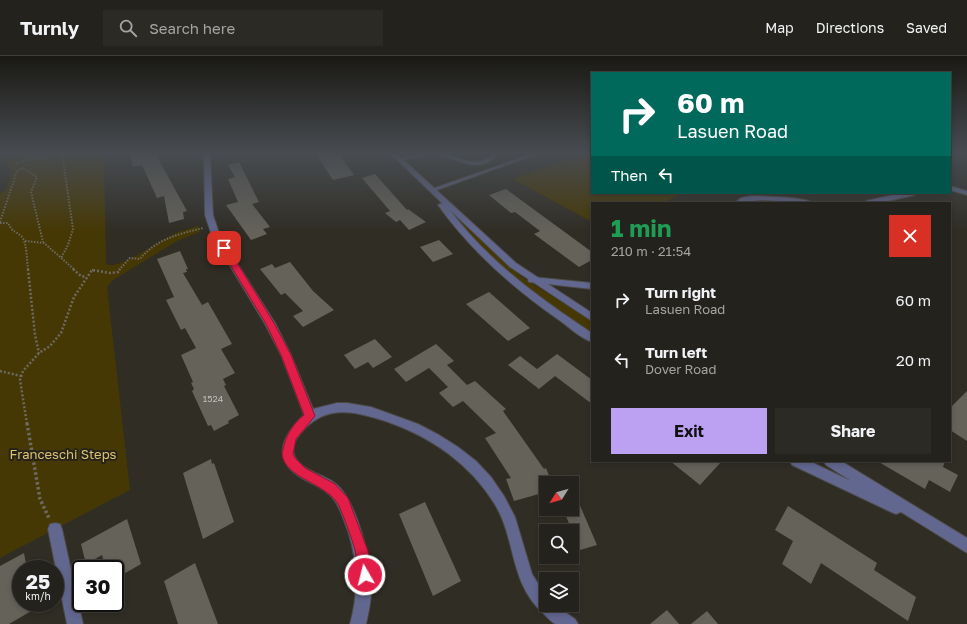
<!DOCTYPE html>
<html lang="en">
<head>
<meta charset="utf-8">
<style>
	body { margin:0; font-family:"Golos Text",sans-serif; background:#2c2a25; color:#f1f3f6; height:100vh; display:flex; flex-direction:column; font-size:15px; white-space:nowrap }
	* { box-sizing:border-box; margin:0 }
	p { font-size:13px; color:#a3a4a3 }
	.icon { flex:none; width:22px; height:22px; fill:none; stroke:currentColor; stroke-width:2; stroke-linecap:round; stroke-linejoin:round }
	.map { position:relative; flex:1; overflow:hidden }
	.panel { position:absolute; left:591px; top:146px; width:360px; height:260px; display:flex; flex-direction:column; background:#24221c; border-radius:0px; box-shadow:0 2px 6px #0003,0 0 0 1px #413f3b }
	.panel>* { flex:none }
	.guide { position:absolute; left:591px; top:16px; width:360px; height:122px; border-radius:0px; box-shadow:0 2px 6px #0003,0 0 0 1px #413f3b; background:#00695c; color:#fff; overflow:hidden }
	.needle { width:26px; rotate:233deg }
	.fabs { position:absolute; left:539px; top:420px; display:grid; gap:8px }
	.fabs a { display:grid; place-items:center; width:40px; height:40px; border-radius:0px; background:#24221c; box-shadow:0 2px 6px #0003,0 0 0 1px #413f3b; font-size:20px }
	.speed { position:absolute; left:12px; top:504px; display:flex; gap:8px; font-size:20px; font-weight:700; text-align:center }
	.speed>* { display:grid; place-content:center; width:52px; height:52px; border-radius:50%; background:#24221c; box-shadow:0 2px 6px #0003,0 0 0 1px #413f3b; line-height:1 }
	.speed small { font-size:10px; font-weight:400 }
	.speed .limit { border:2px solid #111; border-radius:6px; background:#fff; color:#111 }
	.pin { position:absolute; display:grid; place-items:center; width:34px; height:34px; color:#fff; margin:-17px; border-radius:8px; box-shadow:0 2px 6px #0006 }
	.me { position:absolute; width:44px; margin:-22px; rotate:352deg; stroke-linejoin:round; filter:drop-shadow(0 0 3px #0008) }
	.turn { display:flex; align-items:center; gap:14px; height:84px; padding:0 20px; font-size:18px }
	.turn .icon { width:52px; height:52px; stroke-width:2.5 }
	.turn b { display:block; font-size:28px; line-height:34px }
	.then { display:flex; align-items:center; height:38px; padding:0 20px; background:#0003; gap:8px; font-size:15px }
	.round { display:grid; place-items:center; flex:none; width:42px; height:42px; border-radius:0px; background:#2c2a25 }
	.head { display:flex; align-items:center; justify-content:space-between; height:68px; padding:0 20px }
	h1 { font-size:24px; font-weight:700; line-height:30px; color:#1e9e55 }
	.primary-button { display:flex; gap:8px; margin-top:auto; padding:8px 20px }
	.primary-button a { flex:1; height:46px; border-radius:0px; background:#bca0f2; color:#111; font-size:16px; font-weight:700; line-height:46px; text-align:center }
	.primary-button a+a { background:#2c2a25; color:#f1f3f6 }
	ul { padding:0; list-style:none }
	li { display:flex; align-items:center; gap:12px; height:60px; padding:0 20px }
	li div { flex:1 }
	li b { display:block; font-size:15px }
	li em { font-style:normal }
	header { display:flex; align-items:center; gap:24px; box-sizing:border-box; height:56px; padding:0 20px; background:#24221c; border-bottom:1px solid #413f3b }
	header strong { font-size:19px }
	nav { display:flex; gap:22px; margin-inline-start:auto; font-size:14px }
	.search { width:280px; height:36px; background:#2c2a25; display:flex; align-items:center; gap:10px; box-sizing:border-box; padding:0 14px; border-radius:0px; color:#a3a4a3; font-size:15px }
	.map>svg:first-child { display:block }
	.green { fill:#463804 }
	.building { fill:#646259 }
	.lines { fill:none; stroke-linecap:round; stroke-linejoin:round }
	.service-casing { stroke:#4c4942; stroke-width:2 }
	.minor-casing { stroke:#4c4942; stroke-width:2 }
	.tertiary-casing { stroke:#4c4942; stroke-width:2 }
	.path-far2 { stroke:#6d6a63; stroke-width:2; stroke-dasharray:1.5 1.5; stroke-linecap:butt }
	.path-far1 { stroke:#6d6a63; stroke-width:2.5; stroke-dasharray:2 2; stroke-linecap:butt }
	.path { stroke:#6d6a63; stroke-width:3.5; stroke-dasharray:2.5 2.5; stroke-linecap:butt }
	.service { fill:#62678f; fill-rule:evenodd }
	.minor { fill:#62678f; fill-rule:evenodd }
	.tertiary { fill:#62678f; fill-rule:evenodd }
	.route { fill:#e11d48; stroke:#92132f }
	.labels { text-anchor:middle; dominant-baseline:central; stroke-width:4; stroke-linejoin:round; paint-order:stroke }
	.number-label { font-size:9px; fill:#c0beb8 }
	.near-park-label { font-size:13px; fill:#ddc36f; stroke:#26231b }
</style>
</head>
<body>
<header>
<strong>Turnly</strong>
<div class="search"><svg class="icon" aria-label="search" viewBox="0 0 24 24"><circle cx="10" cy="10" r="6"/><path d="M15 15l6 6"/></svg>Search here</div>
<nav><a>Map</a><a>Directions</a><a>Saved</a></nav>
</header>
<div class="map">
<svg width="967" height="568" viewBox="0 0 967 568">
	<rect width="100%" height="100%" fill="#302d25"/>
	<g class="green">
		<path d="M1,97H104L106,207L108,209C124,211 156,187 172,179C180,175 189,173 198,170L200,176L177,185L113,224L107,231L130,434L0,502V138L6,133L12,117Z"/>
		<polygon points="585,97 592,97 592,137 684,137 662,147 592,147 592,166 513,123"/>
		<path d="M458,164H460L497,199L523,222L592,265V278C545,248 492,210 458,164Z"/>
	</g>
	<g class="building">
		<polygon points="130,97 155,97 187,155 183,156 184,163 169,167 164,140 157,142 142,109 133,111"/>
		<polygon points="315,97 338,97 354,119 333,124"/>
		<polygon points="239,106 259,146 252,148 270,171 263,173 267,178 251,184 226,149 238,146 228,123 235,121 228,109"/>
		<polygon points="375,118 407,154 408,153 426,166 409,174 400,164 396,166 385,157 390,155 362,122"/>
		<polygon points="506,133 592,196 592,204 579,211 534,178 540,175 515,156 511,157 489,139"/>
		<polygon points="439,184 453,198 433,206 420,191"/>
		<polygon points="180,195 188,213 186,213 187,216 183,217 202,249 208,246 232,288 221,293 235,317 223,323 226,329 224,330 239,359 228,365 229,367 214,375 211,369 208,370 192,335 194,333 191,327 193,326 181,299 196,292 185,272 181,274 166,244 174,241 157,203"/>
		<polygon points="290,206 313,235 334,254 303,271 293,260 303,255 285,237 281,239 260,213 272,208 275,212"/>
		<polygon points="489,236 530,272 508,285 466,248"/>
		<polygon points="375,283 392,301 373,312 368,306 355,313 344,299"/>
		<polygon points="436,288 454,305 447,309 467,329 475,325 506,353 503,355 544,413 546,412 552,427 546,427 546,436 514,445 506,423 511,422 485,382 496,377 463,345 453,351 439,337 448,331 429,312 406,326 394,313"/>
		<polygon points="557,298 592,324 592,348 555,320 539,333 508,309 520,300 537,313"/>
		<polygon points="967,335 967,385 950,374 950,352"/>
		<polygon points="211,403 212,408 214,407 234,466 203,483 183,417"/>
		<polygon points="670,405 722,405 700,429"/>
		<polygon points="877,405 945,405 943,411 958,419 950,436 929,424 925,433"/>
		<polygon points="572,431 597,489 580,494 563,453 572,453"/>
		<polygon points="425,446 461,525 433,540 399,458"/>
		<polygon points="788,450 877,507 874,514 916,541 908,565 821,507 811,528 782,508 793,485 775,474"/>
		<polygon points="127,463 141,508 115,523 115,513 106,513 102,499 86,508 81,488"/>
		<polygon points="24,497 27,513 21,513 21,547 45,547 9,568 0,568 0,510"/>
		<polygon points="195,507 218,568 178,568 164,525"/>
		<polygon points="667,554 679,568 650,568"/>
		<polygon points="707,555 718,568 691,568"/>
	</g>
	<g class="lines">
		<defs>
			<g id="service">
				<path d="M422,97C428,97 435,96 441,97C460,101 471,112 491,101V97H495V102C474,119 455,100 434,99C422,98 411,102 400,104L398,103Z"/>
				<polygon points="535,97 540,97 434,135 432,136 429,134"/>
			</g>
			<g id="minor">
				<path d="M204,97H210L213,159L220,180L275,267L291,299L313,353L337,347H347L371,351L418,368L439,379L458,391L476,405L491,421L504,440L515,461L532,518L546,540V549H555L575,563L578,568C571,568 562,568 556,568C552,567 547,561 544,558C508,526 517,483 494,447C470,408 431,381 388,366C355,355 325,347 300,378C295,384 291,393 295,401C303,416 324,418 336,428C356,444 371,503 371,528C372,542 369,555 366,568H350C359,536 358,507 348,475C344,465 341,454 335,445C326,432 312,429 300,421C270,402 284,378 304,359L281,299L265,268L212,180L205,159Z"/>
				<polygon points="950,130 967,135 967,139 950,134"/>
				<polygon points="902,137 916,137 915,139 879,147 865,147 866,145"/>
				<path d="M751,140C763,140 805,141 813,147L761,144L735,147L741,142Z"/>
				<polygon points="532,221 592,227 592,233 529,226 528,224 529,222"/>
				<polygon points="55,467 60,468 62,473 83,568 67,568 48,473 50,468"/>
			</g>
			<g id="tertiary">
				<path d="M390,97H396L516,207L592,257V265L510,211L450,154C488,205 539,242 592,277V286C580,282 569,271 559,264C513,232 471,195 438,149L442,147Z"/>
				<polygon points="790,405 809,405 851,425 826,409 824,405 841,405 967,482 967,497 901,456 896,458 891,456 792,409"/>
			</g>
		</defs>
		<use href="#service" class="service-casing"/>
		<use href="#minor" class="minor-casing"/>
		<use href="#tertiary" class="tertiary-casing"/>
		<g class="path-far2">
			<polyline points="16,107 38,101 45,103 50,97 62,97 73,173 68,189 61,202"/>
			<polyline points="0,166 17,115 23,112 37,121 31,136 43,186"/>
			<path d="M0,167H8C14,178 13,173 21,180C27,184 27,207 28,214"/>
			<polyline points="25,185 44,187 75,214"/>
			<polyline points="92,214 94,214"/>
			<path d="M119,214L130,202L140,203C156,183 179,178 203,172"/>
		</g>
		<g class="path-far1">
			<polyline points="28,213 35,279 39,297"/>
			<polyline points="73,213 81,220 86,221"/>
			<polyline points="0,315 21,320"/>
			<polyline points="27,368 20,324 23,315 39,297 50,290 61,277 74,241 92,214 110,217 118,216 120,213"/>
		</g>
		<polyline class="path" points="27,367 40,443 49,462"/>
		<use href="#service" class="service"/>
		<use href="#minor" class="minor"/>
		<use href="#tertiary" class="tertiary"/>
	</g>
	<linearGradient id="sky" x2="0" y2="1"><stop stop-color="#1a1914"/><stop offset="0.55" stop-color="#484c51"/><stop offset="1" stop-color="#484c51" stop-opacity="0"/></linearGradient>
	<rect width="967" height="176" fill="url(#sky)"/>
	<path class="route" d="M221,190H226L228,192L274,267L291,299L315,360L296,383L293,398L296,403L305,412L335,428L348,442L368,495L371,519L369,524L365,526L360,524C356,514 357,504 355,494C351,480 345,464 339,450C328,427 285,423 282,398C282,395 284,391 284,389C287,377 295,366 304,359L281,299L266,268L220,192Z"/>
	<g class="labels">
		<g class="number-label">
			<text x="213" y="342">1524</text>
		</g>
		<g class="near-park-label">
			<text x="63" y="398">Franceschi Steps</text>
		</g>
	</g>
</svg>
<div class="fabs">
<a><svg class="needle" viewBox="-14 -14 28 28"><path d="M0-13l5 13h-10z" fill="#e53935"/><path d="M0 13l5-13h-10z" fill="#a3a4a3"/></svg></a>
<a><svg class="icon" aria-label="search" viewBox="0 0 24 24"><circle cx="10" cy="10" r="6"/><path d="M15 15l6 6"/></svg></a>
<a><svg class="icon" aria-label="layers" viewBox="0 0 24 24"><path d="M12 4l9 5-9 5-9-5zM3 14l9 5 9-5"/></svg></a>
</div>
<div class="speed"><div>25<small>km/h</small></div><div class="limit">30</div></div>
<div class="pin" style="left:224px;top:192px;background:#d93025"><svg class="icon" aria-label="arrive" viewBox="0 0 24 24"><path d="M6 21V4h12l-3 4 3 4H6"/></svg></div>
<svg class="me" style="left:365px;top:519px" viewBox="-20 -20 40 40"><circle r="17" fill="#e11d48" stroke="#fff" stroke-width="3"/><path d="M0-11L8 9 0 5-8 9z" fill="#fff"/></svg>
<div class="guide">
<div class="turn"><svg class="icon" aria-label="right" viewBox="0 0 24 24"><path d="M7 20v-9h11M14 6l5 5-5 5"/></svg><div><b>60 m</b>Lasuen Road</div></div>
<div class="then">Then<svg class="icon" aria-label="left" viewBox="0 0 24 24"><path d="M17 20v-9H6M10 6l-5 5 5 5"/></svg></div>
</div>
<section class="panel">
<div class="head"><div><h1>1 min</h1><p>210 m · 21:54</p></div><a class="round" style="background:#d93025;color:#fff"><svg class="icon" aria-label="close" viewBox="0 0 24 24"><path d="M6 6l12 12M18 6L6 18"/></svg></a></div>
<ul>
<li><svg class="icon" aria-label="right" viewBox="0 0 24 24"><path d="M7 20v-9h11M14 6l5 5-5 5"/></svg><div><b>Turn right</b><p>Lasuen Road</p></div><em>60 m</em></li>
<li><svg class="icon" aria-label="left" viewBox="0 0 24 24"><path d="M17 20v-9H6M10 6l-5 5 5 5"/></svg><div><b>Turn left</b><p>Dover Road</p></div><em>20 m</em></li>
</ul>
<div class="primary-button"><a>Exit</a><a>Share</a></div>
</section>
</div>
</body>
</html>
